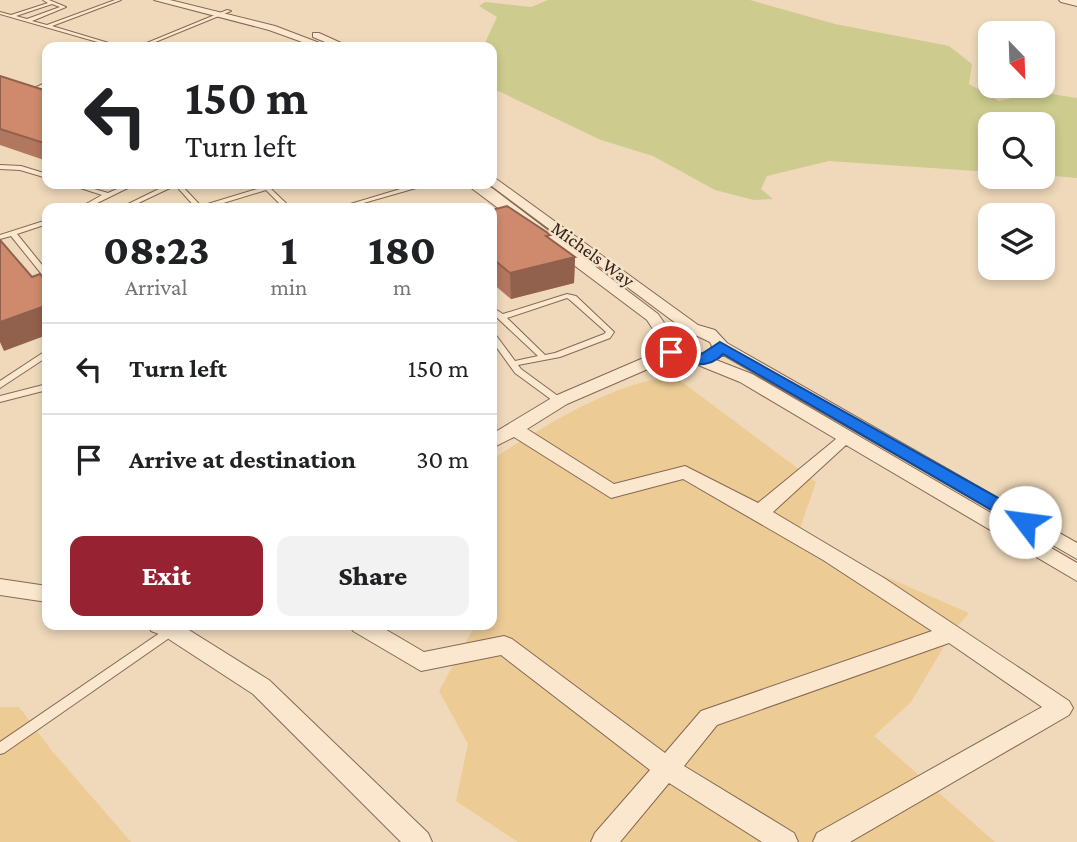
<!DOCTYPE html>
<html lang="en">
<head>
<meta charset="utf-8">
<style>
	body { margin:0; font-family:"Crimson Pro",serif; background:#f2f2f2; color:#202124; height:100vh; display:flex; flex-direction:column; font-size:26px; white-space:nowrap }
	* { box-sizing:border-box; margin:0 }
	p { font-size:23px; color:#757577 }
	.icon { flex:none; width:38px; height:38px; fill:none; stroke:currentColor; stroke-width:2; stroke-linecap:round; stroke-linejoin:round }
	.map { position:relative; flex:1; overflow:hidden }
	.sheet { position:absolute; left:42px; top:203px; width:455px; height:427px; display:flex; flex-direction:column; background:#fff; border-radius:14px; box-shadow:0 4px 10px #0003 }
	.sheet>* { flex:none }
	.hud { position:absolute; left:42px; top:42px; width:455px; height:147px; border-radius:14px; box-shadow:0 4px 10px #0003; background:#fff; color:#202124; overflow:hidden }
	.needle { width:46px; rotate:157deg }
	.buttons { position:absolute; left:978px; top:21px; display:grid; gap:14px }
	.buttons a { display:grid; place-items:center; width:77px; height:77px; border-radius:14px; background:#fff; box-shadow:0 4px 10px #0003; font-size:35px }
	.pin { position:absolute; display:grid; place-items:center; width:60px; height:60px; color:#fff; margin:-30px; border:4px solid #fff; border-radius:50%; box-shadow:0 2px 7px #0007 }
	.me { position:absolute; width:77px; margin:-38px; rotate:300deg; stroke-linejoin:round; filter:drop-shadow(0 0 5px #0008) }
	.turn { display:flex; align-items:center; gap:24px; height:147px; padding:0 28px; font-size:32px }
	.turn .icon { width:91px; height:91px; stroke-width:2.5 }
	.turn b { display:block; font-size:49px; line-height:60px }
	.eta { display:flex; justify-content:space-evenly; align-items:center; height:119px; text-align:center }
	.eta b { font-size:42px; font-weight:800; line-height:49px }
	.action { display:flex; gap:14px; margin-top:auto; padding:14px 28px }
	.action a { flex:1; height:80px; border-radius:14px; background:#972231; color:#fff; font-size:28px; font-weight:800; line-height:80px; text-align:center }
	.action a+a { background:#f2f2f2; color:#202124 }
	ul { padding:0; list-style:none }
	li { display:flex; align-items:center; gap:21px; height:91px; padding:0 28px; border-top:2px solid #e0e0e0 }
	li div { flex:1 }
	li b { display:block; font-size:26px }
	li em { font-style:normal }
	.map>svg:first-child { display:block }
	.green { fill:#cdcc8e }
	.sand { fill:#edcb95 }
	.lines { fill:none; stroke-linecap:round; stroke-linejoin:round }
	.service-casing { stroke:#866854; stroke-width:2 }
	.minor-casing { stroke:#866854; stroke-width:2 }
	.tertiary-casing { stroke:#866854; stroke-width:2 }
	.service { fill:#fae7cd; fill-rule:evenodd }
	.minor { fill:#fae7cd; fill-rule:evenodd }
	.tertiary { fill:#fae7cd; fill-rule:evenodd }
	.wall { fill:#b2775f }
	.shaded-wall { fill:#91614d }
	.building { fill:#cf8a6e; stroke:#91614d; stroke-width:2 }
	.route { fill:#1a73e8; stroke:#114b97; stroke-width:2 }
	.labels { text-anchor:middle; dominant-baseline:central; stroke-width:5; stroke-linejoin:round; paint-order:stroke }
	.street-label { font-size:19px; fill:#34231a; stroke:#f6e4ca }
</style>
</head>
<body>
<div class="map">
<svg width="1077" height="842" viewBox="0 0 1077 842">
	<rect width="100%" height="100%" fill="#efd9ba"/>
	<polygon class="green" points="548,0 750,0 835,24 949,46 972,64 969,84 999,101 1038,92 1077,98 1077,178 1043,175 1043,124 990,124 990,172 829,161 767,176 761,189 773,199 754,200 715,190 653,156 601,140 492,88 492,47 483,47 497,17 479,6 485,2 531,7"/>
	<g class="sand">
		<path d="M674,376L816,482L800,528L815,546L969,613L952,633L911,702L874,736L995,842H518L456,801L468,744L439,691L475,625H492V459C547,425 609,384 674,376Z"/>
		<polygon points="0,707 19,707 52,751 131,842 0,842"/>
	</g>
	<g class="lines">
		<defs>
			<g id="service">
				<path d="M43,0H49L66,7L32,21L47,25L115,0H121L52,26L122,47H115L0,14V12L11,15L48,3ZM52,4L60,7L27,19L16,16Z"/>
				<polygon points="227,10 231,11 143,47 137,47"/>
				<polygon points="47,82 47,86 33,92 28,91"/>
				<polygon points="0,165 21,166 47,174 47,178 20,170 0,169"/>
				<polygon points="68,184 77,184 108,193 128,184 136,184 87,208 79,208 102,195"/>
				<polygon points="169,184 182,186 201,206 267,186 269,187 291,208 284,208 266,190 207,208 196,208 178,188 172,187 128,208 120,208"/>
				<polygon points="417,184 442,184 439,186 416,188 346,208 337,208"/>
				<polygon points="47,220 47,224 17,234 47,271 47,277 44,277 11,236 0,239 0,235"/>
				<path d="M567,294L576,296L614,332L610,338L560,357L518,365L521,369L562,399L563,401L562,403H556L515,373L492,341V334H495L515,361L538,356L492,313V307L503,314ZM567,298L570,300L606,332L604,334L555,353L545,355L507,318Z"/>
				<polygon points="44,352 47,352 47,357 0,388 0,381"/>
				<polygon points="47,384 47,390 0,402 0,396"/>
				<polygon points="171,627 175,628 176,631 175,634 4,753 0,754 0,742 167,628"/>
			</g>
			<g id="minor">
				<polygon points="154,0 170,0 275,26 330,47 316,47 269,30"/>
				<polygon points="313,33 319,33 350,47 337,47 313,37"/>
				<path d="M492,176L698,325L715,330L727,343L1077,543V559L723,355L716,360L752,374L1077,563V581L846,445L773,512L884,578L1069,701L1073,708L1069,715L850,842H813L817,833L1042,707L949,643L717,725L684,766L794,833L798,842H762L669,783L620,842H591L595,833L650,770L501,655L421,671L353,631L350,625H378L424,652L504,636L512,639L665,753L701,711L932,631L823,560L683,479L611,498L514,437L492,448V434L555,396L662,350L658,343L660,340L647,320L466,184H482L492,188L658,314L669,330L681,327L489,184H492ZM693,334L710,342L712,346L709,352L689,355L674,343L676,338ZM671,359L698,365L740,382L836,439L758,503L685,466L614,484L527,429L567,404Z"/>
				<polygon points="0,579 47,586 47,602 0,595"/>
				<polygon points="148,625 181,625 269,680 428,833 432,842 401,842 253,694 164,636 151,631"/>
			</g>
			<polygon id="tertiary" points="1059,0 1077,0 1077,6 1061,2"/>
		</defs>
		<use href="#service" class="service-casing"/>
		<use href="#minor" class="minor-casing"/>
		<use href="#tertiary" class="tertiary-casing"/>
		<use href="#service" class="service"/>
		<use href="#minor" class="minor"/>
		<use href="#tertiary" class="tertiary"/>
	</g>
	<g class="wall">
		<polygon points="0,76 47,91 47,161 0,145"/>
		<polygon points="492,210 551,240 575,257 574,283 511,299 492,283"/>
	</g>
	<g class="shaded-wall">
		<polygon points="575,257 574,283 511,299 510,273"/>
		<polygon points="47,302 47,335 4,351 0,342 0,322"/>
	</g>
	<g class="building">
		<polygon points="0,76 47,91 47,144 0,129"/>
		<polygon points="507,206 551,235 546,236 575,257 510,273 492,258 492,210"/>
		<polygon points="0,240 32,277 40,274 47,283 47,302 44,304 45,306 0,322"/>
	</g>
	<path class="route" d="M720,342L1032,517L1034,522L1032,526H1019L723,354C709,370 678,366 664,352L671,348L700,355Z"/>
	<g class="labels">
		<g class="street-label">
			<text transform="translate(593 254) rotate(36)">Michels Way</text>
		</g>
	</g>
</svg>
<div class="buttons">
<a><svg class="needle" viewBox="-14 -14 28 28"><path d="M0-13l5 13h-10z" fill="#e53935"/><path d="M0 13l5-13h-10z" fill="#757577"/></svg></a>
<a><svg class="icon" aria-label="search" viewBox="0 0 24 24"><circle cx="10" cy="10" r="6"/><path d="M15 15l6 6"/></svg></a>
<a><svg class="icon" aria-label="layers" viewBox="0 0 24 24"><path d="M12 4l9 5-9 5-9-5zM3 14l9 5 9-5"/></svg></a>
</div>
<div class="pin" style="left:671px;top:352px;background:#d93025"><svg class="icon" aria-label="arrive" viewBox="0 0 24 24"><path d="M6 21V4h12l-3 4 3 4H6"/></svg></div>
<svg class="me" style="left:1025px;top:522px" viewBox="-20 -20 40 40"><circle r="19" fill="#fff"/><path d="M0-13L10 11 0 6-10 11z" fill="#1a73e8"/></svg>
<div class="hud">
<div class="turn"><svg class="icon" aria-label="left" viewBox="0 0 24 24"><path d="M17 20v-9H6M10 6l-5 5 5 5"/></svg><div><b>150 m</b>Turn left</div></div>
</div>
<section class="sheet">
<div class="eta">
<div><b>08:23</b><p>Arrival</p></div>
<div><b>1</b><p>min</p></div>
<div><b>180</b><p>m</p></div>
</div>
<ul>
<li><svg class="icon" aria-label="left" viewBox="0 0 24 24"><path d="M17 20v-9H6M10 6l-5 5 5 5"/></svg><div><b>Turn left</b></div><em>150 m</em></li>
<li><svg class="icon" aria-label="arrive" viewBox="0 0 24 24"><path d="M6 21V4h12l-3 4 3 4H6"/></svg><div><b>Arrive at destination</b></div><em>30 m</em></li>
</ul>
<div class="action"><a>Exit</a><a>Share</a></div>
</section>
</div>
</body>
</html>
